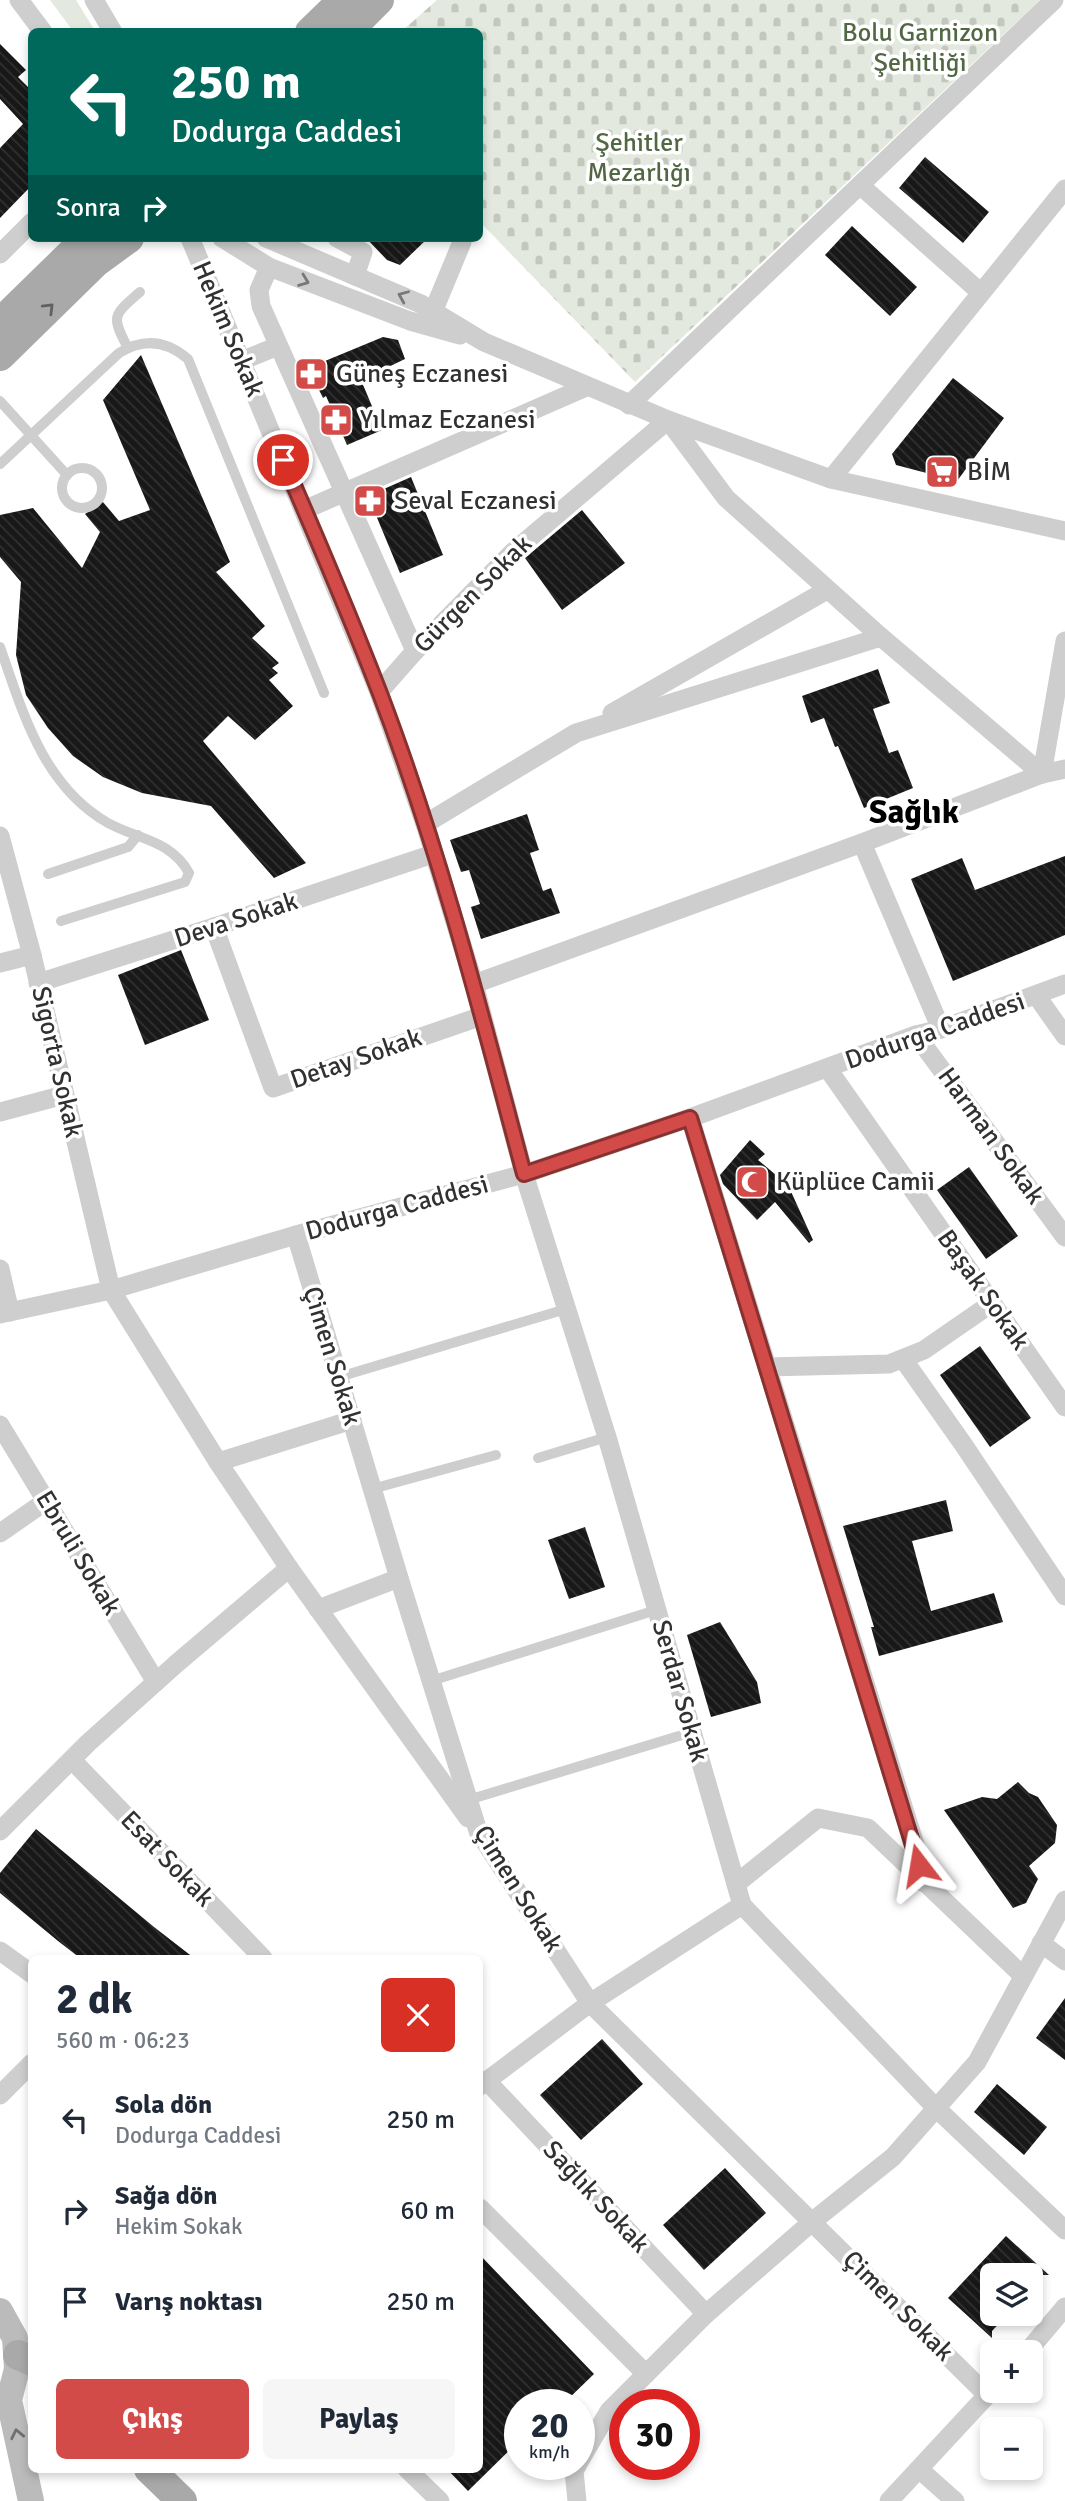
<!DOCTYPE html>
<html lang="tr">
<head>
<meta charset="utf-8">
<style>
	body { margin:0; font-family:Signika,sans-serif; background:#f6f6f7; color:#1f2937; height:100vh; display:flex; flex-direction:column; font-size:26px; white-space:nowrap }
	* { box-sizing:border-box; margin:0 }
	p { font-size:23px; color:#747a83 }
	.icon { flex:none; width:38px; height:38px; fill:none; stroke:currentColor; stroke-width:2; stroke-linecap:round; stroke-linejoin:round }
	.map { position:relative; flex:1; overflow:hidden }
	.details { position:absolute; left:28px; top:1955px; width:455px; height:518px; display:flex; flex-direction:column; background:#fff; border-radius:10px; box-shadow:0 4px 10px #0003 }
	.details>* { flex:none }
	.hud { position:absolute; left:28px; top:28px; width:455px; height:214px; border-radius:10px; box-shadow:0 4px 10px #0003; background:#00695c; color:#fff; overflow:hidden }
	.controls { position:absolute; left:980px; top:2263px; display:grid; gap:14px }
	.controls a { display:grid; place-items:center; width:63px; height:63px; border-radius:10px; background:#fff; box-shadow:0 4px 10px #0003; font-size:35px }
	.speed { position:absolute; left:504px; top:2389px; display:flex; gap:14px; font-size:35px; font-weight:700; text-align:center }
	.speed>* { display:grid; place-content:center; width:91px; height:91px; border-radius:50%; background:#fff; box-shadow:0 4px 10px #0003; line-height:1 }
	.speed small { font-size:18px; font-weight:400 }
	.speed .limit { border:10px solid #d22; background:#fff; color:#111 }
	.pin { position:absolute; display:grid; place-items:center; width:60px; height:60px; color:#fff; margin:-30px; border:4px solid #fff; border-radius:50%; box-shadow:0 2px 7px #0007 }
	.me { position:absolute; width:77px; margin:-38px; rotate:346deg; stroke-linejoin:round; filter:drop-shadow(0 0 5px #0008) }
	.turn { display:flex; align-items:center; gap:24px; height:147px; padding:0 28px; font-size:32px }
	.turn .icon { width:91px; height:91px; stroke-width:2.5 }
	.turn b { display:block; font-size:49px; line-height:60px }
	.then { display:flex; align-items:center; height:66px; padding:0 28px; background:#0003; gap:14px; font-size:26px }
	.round { display:grid; place-items:center; flex:none; width:74px; height:74px; border-radius:10px; background:#f6f6f7 }
	.overview { display:flex; align-items:center; justify-content:space-between; height:119px; padding:0 28px }
	h1 { font-size:42px; font-weight:700; line-height:52px }
	.action { display:flex; gap:14px; margin-top:auto; padding:14px 28px }
	.action a { flex:1; height:80px; border-radius:10px; background:#d24b49; color:#fff; font-size:28px; font-weight:700; line-height:80px; text-align:center }
	.action a+a { background:#f6f6f7; color:#1f2937 }
	ul { padding:0; list-style:none }
	li { display:flex; align-items:center; gap:21px; height:91px; padding:0 28px }
	li div { flex:1 }
	li b { display:block; font-size:26px }
	li em { font-style:normal }
	.map>svg:first-child { display:block }
	.cemetery { fill:url(#cemetery-stones) }
	.park { fill:#e3e9de }
	.building { fill:url(#building-back-hatch) }
	.lines { fill:none; stroke-linecap:round; stroke-linejoin:round }
	.service { stroke:#cecece; stroke-width:10 }
	.minor { stroke:#cecece; stroke-width:19 }
	.secondary { stroke:#bbb; stroke-width:26 }
	.primary { stroke:#a9a9a9; stroke-width:30 }
	.oneway { stroke:#787878 }
	.oneway2 { stroke:#616161 }
	.oneway3 { stroke:#6f6f6f }
	.route-casing { stroke:#88312f; stroke-width:18 }
	.route { stroke:#d24b49; stroke-width:12 }
	.labels { text-anchor:middle; dominant-baseline:central; stroke-width:7; stroke-linejoin:round; paint-order:stroke }
	.park-label { font-size:26px; fill:#516843; stroke:#fff }
	.street-label { font-size:26px; fill:#313131; stroke:#fff }
	.poi-label { font-size:26px; fill:#313131; stroke:#fff; text-anchor:start }
	.district-label { font-size:33px; font-weight:bold; fill:#000; stroke:#fff }
</style>
</head>
<body>
<div class="map">
<svg width="1065" height="2501" viewBox="0 0 1065 2501">
	<defs>
		<pattern id="cemetery-stones" width="16" height="16" patternUnits="userSpaceOnUse" patternTransform="scale(1.75)"><rect width="16" height="16" fill="#e3e9de"/><path d="M2 7V4a2 2 0 0 1 4 0v3zM10 15v-3a2 2 0 0 1 4 0v3z" fill="#c3c8bf"/></pattern>
		<pattern id="building-back-hatch" width="6" height="6" patternUnits="userSpaceOnUse" patternTransform="scale(1.75)"><rect width="6" height="6" fill="#181818"/><path d="M-1 5l2 2M0 0l6 6M5-1l2 2" fill="none" stroke="#313131"/></pattern>
	</defs>
	<rect width="100%" height="100%" fill="#fff"/>
	<polygon class="cemetery" points="437,0 1040,0 635,382 480,222 480,32 402,31"/>
	<polygon class="park" points="50,0 76,0 95,31 73,31"/>
	<g class="building">
		<polygon points="0,44 26,70 18,77 32,91 32,185 0,218 0,148 23,124 0,99"/>
		<polygon points="925,157 989,212 963,243 899,188"/>
		<polygon points="852,226 917,287 890,316 825,255"/>
		<polygon points="366,238 428,238 400,265 387,260"/>
		<polygon points="383,337 398,340 405,359 361,380 382,430 347,445 326,396 323,398 308,368"/>
		<polygon points="141,355 230,562 216,572 265,626 252,638 279,663 272,668 278,673 269,680 293,706 255,740 228,716 203,741 306,863 274,878 211,806 142,793 103,777 73,756 48,728 26,695 16,655 21,582 0,557 0,515 33,508 82,568 100,532 85,514 103,502 119,521 150,510 103,400"/>
		<polygon points="953,378 1004,418 957,481 896,465 892,454"/>
		<polygon points="411,477 443,555 400,573 368,496"/>
		<polygon points="582,510 625,563 562,610 525,558"/>
		<polygon points="878,669 890,703 873,709 889,753 898,750 913,788 864,808 838,746 835,747 824,718 811,723 802,696"/>
		<polygon points="527,814 539,850 530,853 543,891 551,888 560,913 481,939 471,907 480,904 469,870 461,872 450,840"/>
		<polygon points="1065,856 1065,935 953,981 911,879 962,858 975,890"/>
		<polygon points="181,950 209,1020 145,1045 118,975"/>
		<polygon points="750,1140 765,1154 758,1160 788,1185 813,1240 809,1243 775,1202 757,1220 723,1184 720,1175"/>
		<polygon points="969,1167 1018,1236 986,1259 937,1190"/>
		<polygon points="980,1346 1031,1418 990,1447 940,1375"/>
		<polygon points="946,1500 953,1531 912,1541 931,1611 994,1593 1003,1622 879,1656 871,1627 874,1627 843,1526"/>
		<polygon points="585,1527 605,1587 569,1599 548,1540"/>
		<polygon points="720,1622 757,1682 761,1703 711,1717 687,1635"/>
		<polygon points="1018,1782 1029,1793 1038,1797 1057,1825 1055,1843 1029,1866 1038,1879 1026,1903 1013,1908 944,1810 982,1797 997,1799"/>
		<polygon points="36,1829 154,1927 194,1958 80,1958 58,1941 0,1893 0,1873"/>
		<polygon points="1065,1998 1065,2060 1036,2038"/>
		<polygon points="602,2039 643,2084 581,2140 540,2095"/>
		<polygon points="997,2084 1047,2127 1024,2155 974,2112"/>
		<polygon points="725,2168 766,2213 704,2270 663,2225"/>
		<polygon points="1006,2236 1049,2275 992,2275 992,2314 1008,2314 992,2331 992,2338 948,2298"/>
		<polygon points="480,2255 594,2374 563,2404 520,2404 520,2440 468,2491 447,2469 480,2469"/>
	</g>
	<g class="lines">
		<g class="service">
			<path d="M128,348C110,315 114,315 140,292"/>
			<polyline points="0,401 67,475"/>
			<path d="M0,464L119,353C143,338 166,340 188,359L324,693"/>
			<circle cx="82" cy="488" r="20"/>
			<path d="M0,647C23,713 43,786 108,823C137,839 171,840 189,873L185,882L61,921"/>
			<polyline points="48,874 128,847 138,835"/>
			<polyline points="339,1377 566,1309"/>
			<polyline points="538,1458 607,1437"/>
			<polyline points="372,1489 496,1455"/>
			<polyline points="431,1681 656,1610"/>
			<polyline points="468,1800 692,1732"/>
		</g>
		<g class="minor">
			<polyline points="19,0 43,32"/>
			<polyline points="94,0 113,32"/>
			<polyline points="861,186 980,292"/>
			<polyline points="190,238 379,692 425,824 474,984 524,1174 607,1437 742,1905 590,2003 480,2086"/>
			<polyline points="222,238 269,267 410,321 460,335"/>
			<polyline points="266,238 421,304 484,342 668,420 831,479 1065,531"/>
			<polyline points="337,238 363,252 355,276"/>
			<polyline points="0,254 32,222"/>
			<polyline points="269,267 259,290 261,306 415,651"/>
			<polyline points="433,312 462,242 461,238"/>
			<polyline points="241,361 278,346"/>
			<polyline points="629,405 1054,0"/>
			<polyline points="831,479 1065,189"/>
			<polyline points="304,510 586,387"/>
			<polyline points="881,637 1042,774"/>
			<polyline points="379,692 415,651 513,552 668,420 726,498 881,637 576,733 425,824"/>
			<polyline points="612,713 827,590"/>
			<polyline points="1042,774 1065,641"/>
			<polyline points="0,836 32,955 111,1290 218,1462 289,1568 468,1818"/>
			<polyline points="862,843 941,1029"/>
			<polyline points="214,927 273,1088 482,1016"/>
			<polyline points="0,963 32,955"/>
			<polyline points="38,983 214,927 433,854"/>
			<polyline points="474,984 862,843 1042,774 1065,769"/>
			<polyline points="1036,995 1065,1036"/>
			<polyline points="916,1035 1065,1237"/>
			<polyline points="828,1069 1065,1407"/>
			<polyline points="0,1112 64,1095"/>
			<polyline points="690,1118 916,1848 922,1882"/>
			<polyline points="296,1235 399,1578 478,1831 590,2003 987,2395"/>
			<polyline points="0,1269 10,1312"/>
			<polyline points="0,1314 111,1290 296,1235 524,1174 690,1118 916,1035 941,1029 1065,984"/>
			<polyline points="903,1359 963,1444 1065,1596"/>
			<polyline points="767,1367 889,1364 924,1350 992,1303"/>
			<polyline points="0,1425 156,1682"/>
			<polyline points="218,1462 352,1420"/>
			<polyline points="0,1533 46,1501"/>
			<polyline points="318,1609 399,1578"/>
			<polyline points="72,1760 263,1958"/>
			<polyline points="0,1831 88,1743 176,1664 289,1568"/>
			<polyline points="736,1884 818,1818 868,1828 1023,1976"/>
			<polyline points="742,1905 936,2108 1065,2230"/>
			<polyline points="1041,1943 1065,1961"/>
			<polyline points="0,1951 32,1974"/>
			<polyline points="486,2080 706,2314"/>
			<polyline points="0,2095 32,2063"/>
			<polyline points="480,2208 646,2374"/>
			<polyline points="1027,2352 1065,2307"/>
			<polyline points="579,2462 609,2411 706,2314 813,2221 893,2157 977,2062 1065,1900"/>
			<polyline points="407,2469 440,2501"/>
			<polyline points="919,2469 955,2501"/>
			<polyline points="577,2501 574,2471 578,2464"/>
			<polyline points="889,2501 992,2390"/>
		</g>
		<polyline class="secondary" points="0,2311 15,2338 17,2369 9,2400 31,2501"/>
		<g class="primary">
			<polyline points="310,32 343,0"/>
			<polyline points="347,32 379,0"/>
			<polyline points="0,323 87,238"/>
			<polyline points="0,356 96,262 129,238"/>
			<polyline points="18,2355 32,2361"/>
			<polyline points="149,2469 182,2501"/>
		</g>
	</g>
	<defs><path id="oneway-chevron" d="M-2-3.5L2.5 0L-2 3.5" fill="none" stroke-width="1.6" stroke-linecap="round" stroke-linejoin="round" transform="scale(1.75)"/></defs>
	<g class="oneway">
		<use href="#oneway-chevron" transform="translate(304 281) rotate(21)"/>
		<use href="#oneway-chevron" transform="translate(403 296) rotate(-157)"/>
	</g>
	<use class="oneway2" href="#oneway-chevron" transform="translate(49 308) rotate(-45)"/>
	<use class="oneway3" href="#oneway-chevron" transform="translate(17 2434) rotate(-102)"/>
	<g class="lines">
		<defs>
			<path id="route" d="M283,460C316,536 349,613 379,691C439,848 481,1012 524,1174L690,1118L919,1865"/>
		</defs>
		<use href="#route" class="route-casing"/>
		<use href="#route" class="route"/>
	</g>
	<defs>
		<symbol id="pharmacy-square" viewBox="-11 -11 22 22"><rect x="-9" y="-9" width="18" height="18" rx="4" fill="#d24b49" stroke="#fff"/><path d="M-2-6h4v4h4v4h-4v4h-4v-4h-4v-4h4Z" fill="#fff"/></symbol>
		<symbol id="supermarket-square" viewBox="-11 -11 22 22"><rect x="-9" y="-9" width="18" height="18" rx="4" fill="#d24b49" stroke="#fff"/><path d="M-6-5.5h2.5l.6 2H6L4.5 2H-2.5L-4.4-4H-6ZM-1.5 3.2a1.3 1.3 0 1 0 .1 0ZM3 3.2a1.3 1.3 0 1 0 .1 0Z" fill="#fff"/></symbol>
		<symbol id="mosque-square" viewBox="-11 -11 22 22"><rect x="-9" y="-9" width="18" height="18" rx="4" fill="#d24b49" stroke="#fff"/><path d="M3.5-4.9A6 6 0 1 0 3.5 4.9A5 5 0 1 1 3.5-4.9Z" fill="#fff"/></symbol>
	</defs>
	<g fill-rule="evenodd">
		<use href="#pharmacy-square" x="292" y="355" width="38" height="38"/>
		<use href="#pharmacy-square" x="317" y="401" width="38" height="38"/>
		<use href="#supermarket-square" x="923" y="453" width="38" height="38"/>
		<use href="#pharmacy-square" x="351" y="482" width="38" height="38"/>
		<use href="#mosque-square" x="733" y="1163" width="38" height="38"/>
	</g>
	<g class="labels">
		<g class="park-label">
			<text x="920" y="33">Bolu Garnizon<tspan x="920" dy="30">Şehitliği</tspan></text>
			<text x="639" y="143">Şehitler<tspan x="639" dy="30">Mezarlığı</tspan></text>
		</g>
		<g class="street-label">
			<text transform="translate(228 329) rotate(67)">Hekim Sokak</text>
			<text transform="translate(473 594) rotate(-45)">Gürgen Sokak</text>
			<text transform="translate(236 920) rotate(-18)">Deva Sokak</text>
			<text transform="translate(935 1031) rotate(-19)">Dodurga Caddesi</text>
			<text transform="translate(356 1059) rotate(-19)">Detay Sokak</text>
			<text transform="translate(57 1062) rotate(77)">Sigorta Sokak</text>
			<text transform="translate(991 1136) rotate(54)">Harman Sokak</text>
			<text transform="translate(397 1208) rotate(-15)">Dodurga Caddesi</text>
			<text transform="translate(983 1290) rotate(55)">Başak Sokak</text>
			<text transform="translate(332 1356) rotate(73)">Çimen Sokak</text>
			<text transform="translate(78 1553) rotate(59)">Ebruli Sokak</text>
			<text transform="translate(680 1691) rotate(74)">Serdar Sokak</text>
			<text transform="translate(167 1859) rotate(46)">Esat Sokak</text>
			<text transform="translate(518 1889) rotate(58)">Çimen Sokak</text>
			<text transform="translate(596 2197) rotate(47)">Sağlık Sokak</text>
			<text transform="translate(898 2306) rotate(45)">Çimen Sokak</text>
		</g>
		<g class="poi-label">
			<text x="336" y="374">Güneş Eczanesi</text>
			<text x="360" y="420">Yılmaz Eczanesi</text>
			<text x="967" y="472">BİM</text>
			<text x="394" y="501">Seval Eczanesi</text>
			<text x="776" y="1182">Küplüce Camii</text>
		</g>
		<g class="district-label">
			<text x="914" y="812">Sağlık</text>
		</g>
	</g>
</svg>
<div class="controls">
<a><svg class="icon" aria-label="layers" viewBox="0 0 24 24"><path d="M12 4l9 5-9 5-9-5zM3 14l9 5 9-5"/></svg></a>
<a>+</a>
<a>−</a>
</div>
<div class="speed"><div>20<small>km/h</small></div><div class="limit">30</div></div>
<div class="pin" style="left:283px;top:460px;background:#d93025"><svg class="icon" aria-label="arrive" viewBox="0 0 24 24"><path d="M6 21V4h12l-3 4 3 4H6"/></svg></div>
<svg class="me" style="left:919px;top:1865px" viewBox="-20 -20 40 40"><path d="M0-17L14 15 0 8-14 15z" fill="#d24b49" stroke="#fff" stroke-width="4"/></svg>
<div class="hud">
<div class="turn"><svg class="icon" aria-label="left" viewBox="0 0 24 24"><path d="M17 20v-9H6M10 6l-5 5 5 5"/></svg><div><b>250 m</b>Dodurga Caddesi</div></div>
<div class="then">Sonra<svg class="icon" aria-label="right" viewBox="0 0 24 24"><path d="M7 20v-9h11M14 6l5 5-5 5"/></svg></div>
</div>
<section class="details">
<div class="overview"><div><h1>2 dk</h1><p>560 m · 06:23</p></div><a class="round" style="background:#d93025;color:#fff"><svg class="icon" aria-label="close" viewBox="0 0 24 24"><path d="M6 6l12 12M18 6L6 18"/></svg></a></div>
<ul>
<li><svg class="icon" aria-label="left" viewBox="0 0 24 24"><path d="M17 20v-9H6M10 6l-5 5 5 5"/></svg><div><b>Sola dön</b><p>Dodurga Caddesi</p></div><em>250 m</em></li>
<li><svg class="icon" aria-label="right" viewBox="0 0 24 24"><path d="M7 20v-9h11M14 6l5 5-5 5"/></svg><div><b>Sağa dön</b><p>Hekim Sokak</p></div><em>60 m</em></li>
<li><svg class="icon" aria-label="arrive" viewBox="0 0 24 24"><path d="M6 21V4h12l-3 4 3 4H6"/></svg><div><b>Varış noktası</b></div><em>250 m</em></li>
</ul>
<div class="action"><a>Çıkış</a><a>Paylaş</a></div>
</section>
</div>
</body>
</html>
